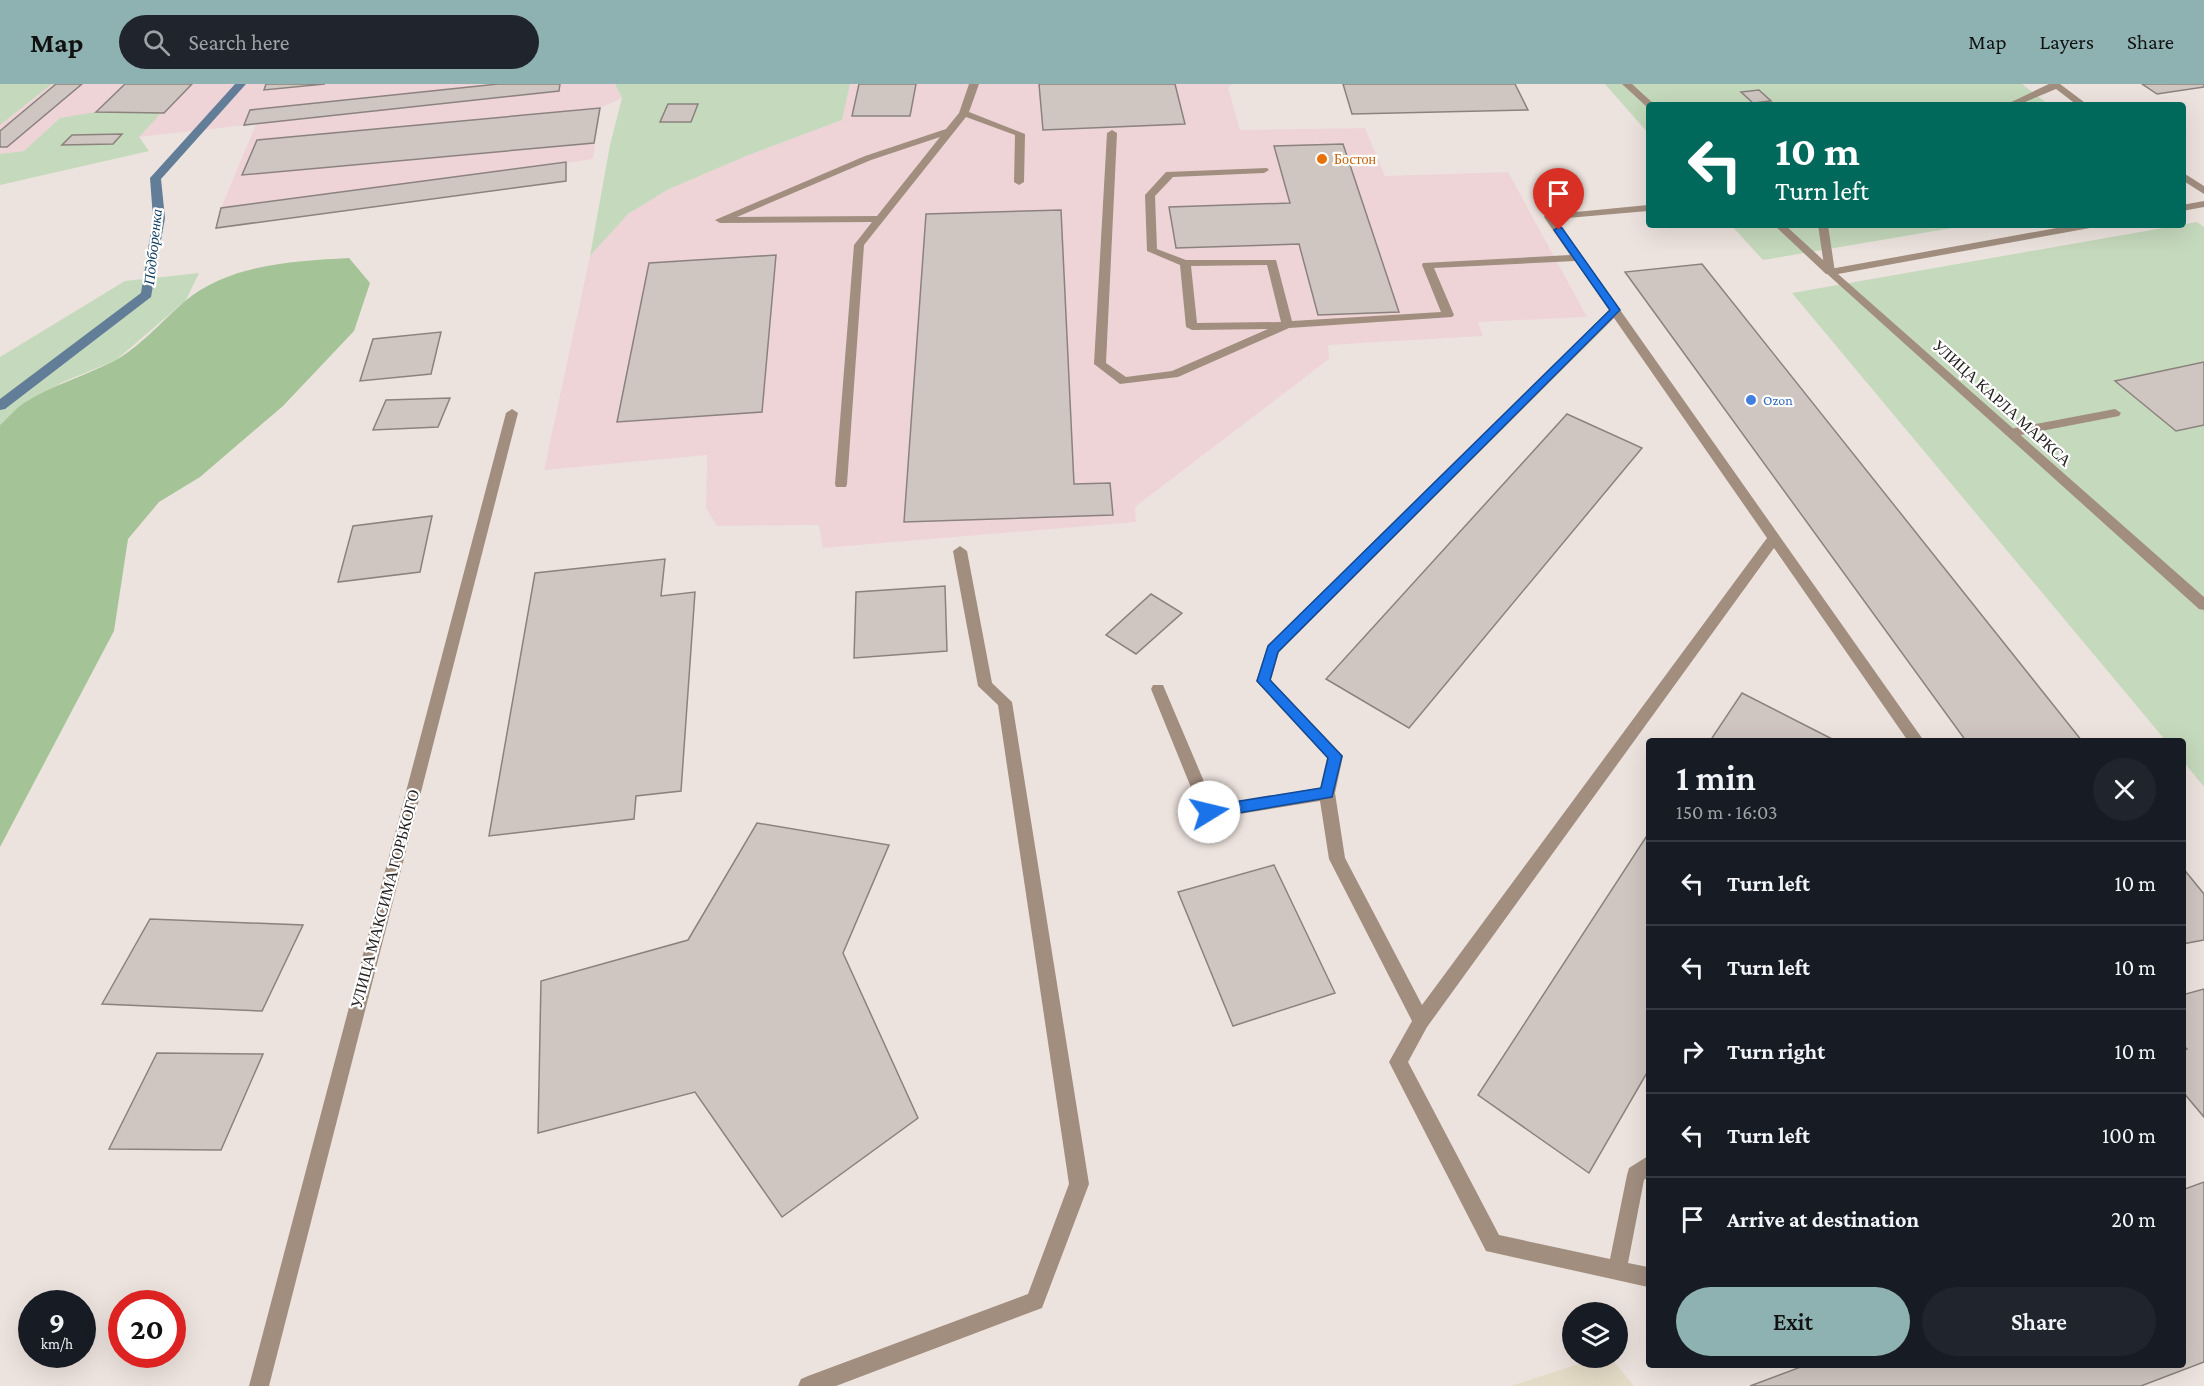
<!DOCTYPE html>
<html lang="en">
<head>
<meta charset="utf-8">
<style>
	body { margin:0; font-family:"Crimson Pro",serif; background:#20242c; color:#f1f3f6; height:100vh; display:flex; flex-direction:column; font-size:22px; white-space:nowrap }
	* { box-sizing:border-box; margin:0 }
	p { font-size:20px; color:#9ea1a6 }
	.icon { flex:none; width:33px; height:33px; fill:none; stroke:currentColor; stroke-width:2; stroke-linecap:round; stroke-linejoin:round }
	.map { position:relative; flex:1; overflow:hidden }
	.sheet { position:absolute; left:1646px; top:654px; width:540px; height:630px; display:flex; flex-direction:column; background:#171b24; border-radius:6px; box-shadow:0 6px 24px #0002 }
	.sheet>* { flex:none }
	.hud { position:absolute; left:1646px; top:18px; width:540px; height:126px; border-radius:6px; box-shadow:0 6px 24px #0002; background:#00695c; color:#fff; overflow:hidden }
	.fabs { position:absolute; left:1562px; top:1218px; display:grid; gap:12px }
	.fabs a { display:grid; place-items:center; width:66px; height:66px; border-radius:50%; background:#171b24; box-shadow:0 6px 24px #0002; font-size:30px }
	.speed { position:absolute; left:18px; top:1206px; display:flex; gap:12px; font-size:30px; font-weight:700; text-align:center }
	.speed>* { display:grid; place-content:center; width:78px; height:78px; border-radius:50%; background:#171b24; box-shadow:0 6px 24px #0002; line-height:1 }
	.speed small { font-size:15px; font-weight:400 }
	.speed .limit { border:9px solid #d22; background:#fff; color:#111 }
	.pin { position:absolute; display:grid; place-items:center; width:51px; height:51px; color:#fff; margin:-62px -26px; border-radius:50% 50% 50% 0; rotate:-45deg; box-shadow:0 0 6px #0007 }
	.pin .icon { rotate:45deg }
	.me { position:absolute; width:66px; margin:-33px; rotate:81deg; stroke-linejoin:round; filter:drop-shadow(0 0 4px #0008) }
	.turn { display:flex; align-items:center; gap:21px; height:126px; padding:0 30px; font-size:27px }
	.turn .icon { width:78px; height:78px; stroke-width:2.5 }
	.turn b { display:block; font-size:42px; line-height:51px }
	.round { display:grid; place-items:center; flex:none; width:63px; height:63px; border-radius:32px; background:#20242c }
	.head { display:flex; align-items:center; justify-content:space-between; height:102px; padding:0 30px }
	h1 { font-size:36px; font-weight:600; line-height:45px }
	.primary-button { display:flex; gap:12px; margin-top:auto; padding:12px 30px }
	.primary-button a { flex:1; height:69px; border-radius:36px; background:#8eb2b2; color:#111; font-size:24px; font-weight:600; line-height:69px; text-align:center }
	.primary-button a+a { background:#20242c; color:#f1f3f6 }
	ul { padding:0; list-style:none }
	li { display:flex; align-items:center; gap:18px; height:84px; padding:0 30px; border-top:2px solid #363941 }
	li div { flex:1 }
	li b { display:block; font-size:22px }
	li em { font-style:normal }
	header { display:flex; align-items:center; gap:36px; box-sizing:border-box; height:84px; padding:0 30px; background:#8eb2b2; color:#111 }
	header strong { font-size:28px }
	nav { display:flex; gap:33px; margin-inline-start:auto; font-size:21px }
	.search { width:420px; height:54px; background:#20242c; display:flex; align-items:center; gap:15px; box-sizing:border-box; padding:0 21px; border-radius:33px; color:#9ea1a6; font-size:22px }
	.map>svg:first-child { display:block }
	.industrial { fill:#eed4d7 }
	.education { fill:#e4dbc6 }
	.green { fill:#c5d9bc }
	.forest { fill:#a4c396 }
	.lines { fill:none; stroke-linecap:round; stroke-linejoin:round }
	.stream { fill:#627d97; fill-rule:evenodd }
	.building { fill:#cfc6c1; stroke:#8b827e; stroke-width:1.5 }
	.service { fill:#a18e7f; fill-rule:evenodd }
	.minor { fill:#a18e7f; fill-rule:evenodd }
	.tertiary { fill:#a18e7f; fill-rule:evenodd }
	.route { fill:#1a73e8; stroke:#114b97; stroke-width:1.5 }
	.food-dot { fill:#e8710a; stroke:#fff; stroke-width:2 }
	.shop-dot { fill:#3f7fe0; stroke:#fff; stroke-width:2 }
	.labels { text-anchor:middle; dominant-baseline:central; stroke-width:4.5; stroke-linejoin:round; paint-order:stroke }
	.far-food-label { font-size:14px; fill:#c56008; stroke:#fff; text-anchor:start }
	.far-shop-label { font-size:14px; fill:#366cbe; stroke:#fff; text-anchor:start }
	.far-water-label { font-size:15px; font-style:italic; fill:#103d62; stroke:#fff }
	.street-label { font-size:16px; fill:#262221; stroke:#fff }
</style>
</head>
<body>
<header>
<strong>Map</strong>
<div class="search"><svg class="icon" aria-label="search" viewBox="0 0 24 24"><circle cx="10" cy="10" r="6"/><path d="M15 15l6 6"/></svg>Search here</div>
<nav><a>Map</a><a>Layers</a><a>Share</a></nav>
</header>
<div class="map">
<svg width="2204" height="1302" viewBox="0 0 2204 1302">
	<rect width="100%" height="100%" fill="#ede3de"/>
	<g class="industrial">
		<polygon points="52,0 615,0 622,14 600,24 593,75 566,79 566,97 216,144 221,124 256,40 139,53 160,29 60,34 24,67 0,70 0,41"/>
		<polygon points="850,0 1232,0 1228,3 1240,46 1365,44 1385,92 1508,88 1587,233 1478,238 1483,252 1328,261 1329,275 1135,423 1136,438 823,464 819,441 717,442 706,424 707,371 544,386 590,172 628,130 667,106 746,72 842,36"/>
	</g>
	<polygon class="education" points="1597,1274 1611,1274 1634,1302 1511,1302"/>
	<g class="green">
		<polygon points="0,0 52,0 0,41"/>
		<polygon points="615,0 850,0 842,36 746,72 667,106 628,130 590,172 610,61 622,14"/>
		<polygon points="1605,0 2022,0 2049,21 1648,21 1648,49"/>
		<polygon points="96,28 161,29 139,53 149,67 0,101 0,70 24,67 60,34"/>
		<polygon points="2197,138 2204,143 2204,703 2183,677 2182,657 2166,657 1792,209"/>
		<polygon points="1731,141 1970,141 1763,176"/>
		<polygon points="199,189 186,216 116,276 63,298 23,320 0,341 0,273 125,197"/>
	</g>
	<path class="forest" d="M349,174L370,199L354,247L283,322L200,393L159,418L128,455L114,547L0,763V341C8,334 15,325 24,319C52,301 85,292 114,277C139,264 163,236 184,218C229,180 294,177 349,174Z"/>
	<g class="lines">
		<polygon class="stream" points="235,0 246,0 161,95 165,134 151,213 5,325 0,326 0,315 141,209 153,134 150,94"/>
	</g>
	<g class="building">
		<polygon points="56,0 82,0 7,63 0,63 0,47"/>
		<polygon points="125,0 192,0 164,29 96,28"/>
		<polygon points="266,0 325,0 264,6"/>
		<polygon points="498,0 560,0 559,7 244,41 250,26"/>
		<polygon points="859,0 916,0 910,32 852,32"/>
		<polygon points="1039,0 1175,0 1185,40 1043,46"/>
		<polygon points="1343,0 1515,0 1528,26 1352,30"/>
		<polygon points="2142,0 2204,0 2204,3 2157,10"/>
		<polygon points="1759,6 1771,17 1753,19 1741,8"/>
		<polygon points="668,20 698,20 691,38 660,38"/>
		<polygon points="600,24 594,59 242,91 257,56"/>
		<polygon points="122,50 113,60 62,61 72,51"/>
		<polygon points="1343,60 1399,228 1318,231 1299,160 1176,164 1169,123 1290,119 1274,62"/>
		<polygon points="566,78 566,97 216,144 221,124"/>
		<polygon points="1061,126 1074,400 1110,399 1113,431 904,438 926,130"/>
		<polygon points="776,171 762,328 617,338 649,179"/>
		<polygon points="1702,180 2082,657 1966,657 1625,188"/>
		<polygon points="441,248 431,290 360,297 373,255"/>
		<polygon points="2204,278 2204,341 2176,347 2115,297"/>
		<polygon points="450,314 438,343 373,346 386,316"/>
		<polygon points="1567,330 1642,364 1409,644 1326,595"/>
		<polygon points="432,432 420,488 338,498 353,442"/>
		<polygon points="665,475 661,512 695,508 681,707 636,712 634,735 489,752 535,489"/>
		<polygon points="945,502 947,567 854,574 856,508"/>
		<polygon points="1151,510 1182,529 1136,570 1106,551"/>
		<polygon points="1742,609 1836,657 1710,657"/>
		<polygon points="757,739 889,761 843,869 918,1034 782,1133 695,1008 538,1049 541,897 688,856"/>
		<polygon points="1648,750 1648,987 1589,1089 1478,1011"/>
		<polygon points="1274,781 1335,909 1233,942 1178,808"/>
		<polygon points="2182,783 2204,810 2204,856 2182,860"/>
		<polygon points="150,835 303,841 262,927 102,920"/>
		<polygon points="2204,905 2204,1033 2182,1007 2182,967 2187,965 2182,960 2182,911"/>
		<polygon points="157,969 263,970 221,1066 109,1065"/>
		<polygon points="2204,1098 2204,1278 2141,1302 1750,1302 1806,1281 2182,1281 2182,1106"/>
	</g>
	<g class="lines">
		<g class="service">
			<path d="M969,0H979L969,28L1025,50L1024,98L1019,101L1014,98L1015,51L966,33L864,161L847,400L846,403H836L835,400L854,161L872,138L720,139L715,136L865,72L946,45L959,29ZM940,53L877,132L737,133L871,76Z"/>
			<polygon points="2049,0 2060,0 2088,21 2077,21 2056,5 2018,21 2005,21"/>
			<path d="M1112,46L1117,49L1106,279L1126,293L1172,287L1268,245L1192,246L1186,243L1180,181L1147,167L1145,111L1166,88L1267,84L1269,86L1264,89L1173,93L1155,112L1157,165L1186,176H1276L1292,237L1441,228L1422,181L1423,179L1570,171L1544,133L1545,131L1648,121V127L1556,135L1924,657H1908L1774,464L1427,943L1408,978L1499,1151L1610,1175L1627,1091L1629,1084L1648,1072V1093L1644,1096L1628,1179L1648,1183V1203L1486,1167L1389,978L1412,937L1329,775L1320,717L1209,735L1203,733L1151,605L1153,601H1163L1214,721L1320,704L1327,674L1256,597L1268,561L1609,226L1575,177L1434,184L1454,231L1452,233L1289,244L1178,293L1120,300L1094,280L1107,49ZM1267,181L1281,238L1197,239L1191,182ZM1614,234L1767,454L1422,921L1345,774L1335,709L1343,672L1271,596L1279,568Z"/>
			<polygon points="2182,88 2204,102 2204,110 2182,96"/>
			<polygon points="1818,141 1828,141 1835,188 1834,190 1830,191 1825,188"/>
			<polygon points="2115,325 2121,329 2119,332 2010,353 2004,349 2010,345"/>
			<polygon points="960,462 967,467 992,599 1012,618 1089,1100 1042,1224 836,1302 798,1302 801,1295 808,1292 1028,1210 1069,1100 998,621 978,602 953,467"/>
		</g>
		<g class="minor">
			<polygon points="1622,0 1632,0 1655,21 1647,23"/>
			<polygon points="1774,141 1785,141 1834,186 1834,190 1826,190"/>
			<polygon points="512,325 518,329 269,1302 249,1302 506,329"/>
		</g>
		<g class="tertiary">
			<polygon points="2204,117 2204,123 2182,127 2182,121"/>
			<polygon points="2073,141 2095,141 2090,144 1838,190 2204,513 2204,526 2199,525 1825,188 1830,185"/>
		</g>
	</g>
	<polygon class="route" points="1559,143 1562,144 1620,226 1278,568 1270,596 1342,672 1332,713 1209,734 1204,732 1202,728 1204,723 1209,722 1321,704 1328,674 1257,597 1268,562 1610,226 1554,146"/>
	<circle class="food-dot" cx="1322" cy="75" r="6"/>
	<circle class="shop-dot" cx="1751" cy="316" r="6"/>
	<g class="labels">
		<g class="far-food-label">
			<text x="1334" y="75">Бостон</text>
		</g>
		<g class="far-shop-label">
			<text x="1763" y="316">Ozon</text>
		</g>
		<g class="far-water-label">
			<text transform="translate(153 163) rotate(-84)">Подборенка</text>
		</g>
		<g class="street-label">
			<text transform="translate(2002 319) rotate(42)">УЛИЦА КАРЛА МАРКСА</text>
			<text transform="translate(385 815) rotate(-75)">УЛИЦА МАКСИМА ГОРЬКОГО</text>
		</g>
	</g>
</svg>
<div class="fabs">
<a><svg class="icon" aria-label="layers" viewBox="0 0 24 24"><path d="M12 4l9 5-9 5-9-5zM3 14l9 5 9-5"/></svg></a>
</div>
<div class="speed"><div>9<small>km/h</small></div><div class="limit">20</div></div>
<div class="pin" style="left:1559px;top:146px;background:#d93025"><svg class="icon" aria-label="arrive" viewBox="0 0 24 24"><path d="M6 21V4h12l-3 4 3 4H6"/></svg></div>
<svg class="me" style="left:1209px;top:728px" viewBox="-20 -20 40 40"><circle r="19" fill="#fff"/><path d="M0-13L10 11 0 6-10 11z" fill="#1a73e8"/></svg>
<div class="hud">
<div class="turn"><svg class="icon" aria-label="left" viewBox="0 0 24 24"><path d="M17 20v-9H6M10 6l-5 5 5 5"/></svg><div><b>10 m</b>Turn left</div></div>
</div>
<section class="sheet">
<div class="head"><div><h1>1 min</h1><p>150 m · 16:03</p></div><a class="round"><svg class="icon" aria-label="close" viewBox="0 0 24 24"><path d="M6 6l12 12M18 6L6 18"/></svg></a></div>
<ul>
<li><svg class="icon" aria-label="left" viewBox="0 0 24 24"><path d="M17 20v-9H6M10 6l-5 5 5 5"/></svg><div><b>Turn left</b></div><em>10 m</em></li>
<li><svg class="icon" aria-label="left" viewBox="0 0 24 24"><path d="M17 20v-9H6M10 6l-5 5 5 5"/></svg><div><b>Turn left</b></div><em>10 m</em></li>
<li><svg class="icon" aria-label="right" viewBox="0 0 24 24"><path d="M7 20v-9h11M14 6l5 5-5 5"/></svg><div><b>Turn right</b></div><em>10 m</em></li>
<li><svg class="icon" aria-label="left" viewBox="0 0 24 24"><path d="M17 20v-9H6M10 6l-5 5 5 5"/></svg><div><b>Turn left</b></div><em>100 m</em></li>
<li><svg class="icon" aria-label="arrive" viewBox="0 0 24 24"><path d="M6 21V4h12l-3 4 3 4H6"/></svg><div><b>Arrive at destination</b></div><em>20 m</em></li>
</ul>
<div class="primary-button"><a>Exit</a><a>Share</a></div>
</section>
</div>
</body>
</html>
